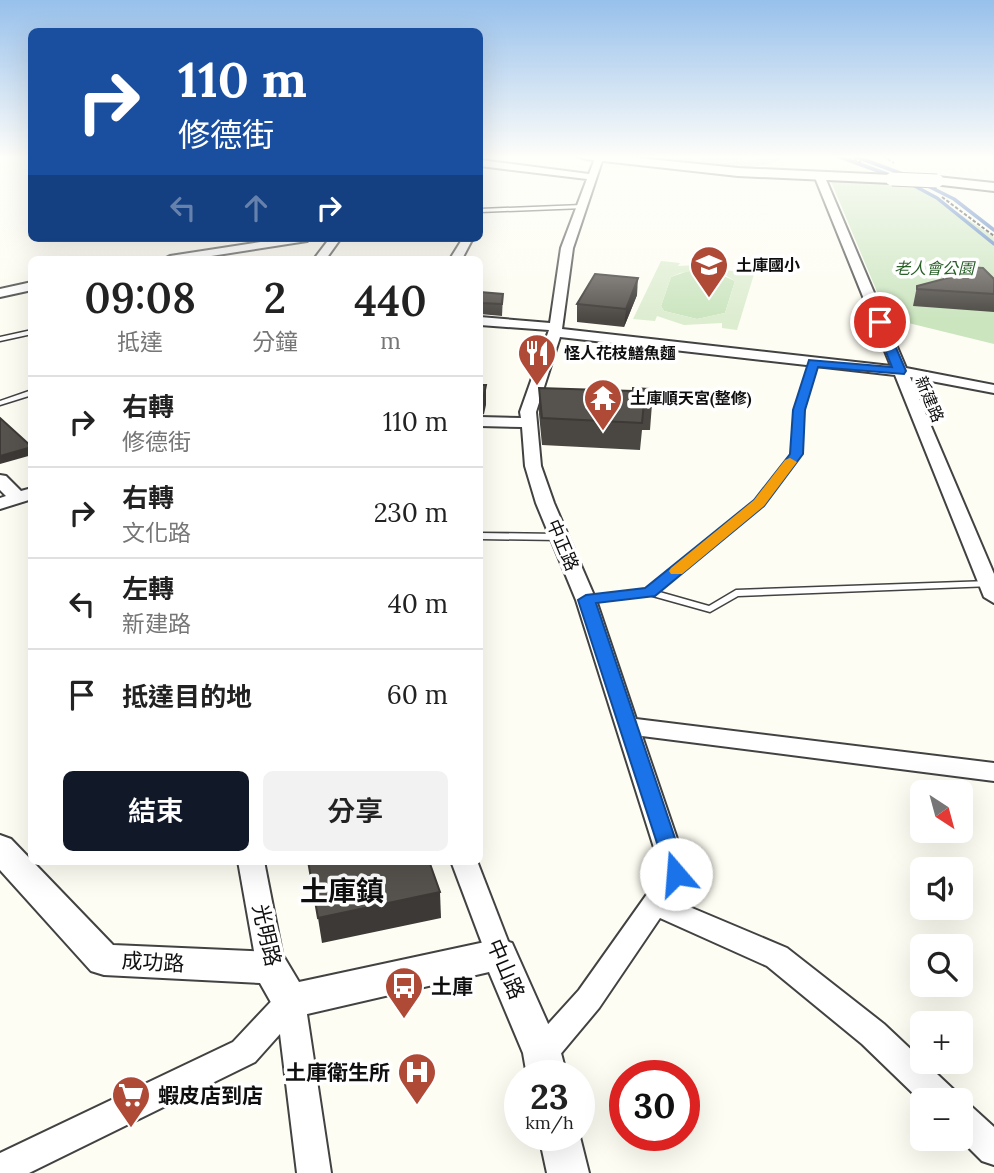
<!DOCTYPE html>
<html lang="zh-TW">
<head>
<meta charset="utf-8">
<style>
	body { margin:0; font-family:Lora,"Noto Sans TC",serif; background:#f2f2f2; color:#222; height:100vh; display:flex; flex-direction:column; font-size:26px; white-space:nowrap }
	* { box-sizing:border-box; margin:0 }
	p { font-size:23px; color:#767676 }
	.icon { flex:none; width:38px; height:38px; fill:none; stroke:currentColor; stroke-width:2; stroke-linecap:round; stroke-linejoin:round }
	.map { position:relative; flex:1; overflow:hidden }
	.drawer { position:absolute; left:28px; top:256px; width:455px; height:609px; display:flex; flex-direction:column; background:#fff; border-radius:10px; box-shadow:0 7px 28px #0002 }
	.drawer>* { flex:none }
	.top-card { position:absolute; left:28px; top:28px; width:455px; height:214px; border-radius:10px; box-shadow:0 7px 28px #0002; background:#1a4fa0; color:#fff; overflow:hidden }
	.needle { width:46px; rotate:144deg }
	.buttons { position:absolute; left:910px; top:780px; display:grid; gap:14px }
	.buttons a { display:grid; place-items:center; width:63px; height:63px; border-radius:10px; background:#fff; box-shadow:0 7px 28px #0002; font-size:35px }
	.speed { position:absolute; left:504px; top:1060px; display:flex; gap:14px; font-size:35px; font-weight:700; text-align:center }
	.speed>* { display:grid; place-content:center; width:91px; height:91px; border-radius:50%; background:#fff; box-shadow:0 7px 28px #0002; line-height:1 }
	.speed small { font-size:18px; font-weight:400 }
	.speed .limit { border:10px solid #d22; background:#fff; color:#111 }
	.pin { position:absolute; display:grid; place-items:center; width:60px; height:60px; color:#fff; margin:-30px; border:4px solid #fff; border-radius:50%; box-shadow:0 2px 7px #0007 }
	.me { position:absolute; width:77px; margin:-38px; rotate:342deg; stroke-linejoin:round; filter:drop-shadow(0 0 5px #0008) }
	.turn { display:flex; align-items:center; gap:24px; height:147px; padding:0 35px; font-size:32px }
	.turn .icon { width:91px; height:91px; stroke-width:2.5 }
	.turn b { display:block; font-size:49px; line-height:60px }
	.lanes { display:flex; align-items:center; height:66px; padding:0 35px; background:#0003; justify-content:center; gap:35px; direction:ltr }
	.lanes .off { opacity:.35 }
	.eta { display:flex; justify-content:space-evenly; align-items:center; height:119px; text-align:center }
	.eta b { font-size:42px; font-weight:600; line-height:49px }
	.button { display:flex; gap:14px; margin-top:auto; padding:14px 35px }
	.button a { flex:1; height:80px; border-radius:10px; background:#111827; color:#fff; font-size:28px; font-weight:600; line-height:80px; text-align:center }
	.button a+a { background:#f2f2f2; color:#222 }
	ul { padding:0; list-style:none }
	li { display:flex; align-items:center; gap:21px; height:91px; padding:0 35px; border-top:2px solid #e0e0e0 }
	li div { flex:1 }
	li b { display:block; font-size:26px }
	li em { font-style:normal }
	.map>svg:first-child { display:block }
	.green { fill:#cbe5bf }
	.pitch { fill:#ddedd0; fill-rule:evenodd }
	.lines { fill:none; stroke-linecap:round; stroke-linejoin:round }
	.stream { stroke:#4c79bd; stroke-width:3.5 }
	.service-casing { stroke:#424242; stroke-width:3 }
	.minor-casing { stroke:#424242; stroke-width:4 }
	.tertiary-casing { stroke:#424242; stroke-width:4 }
	.path { stroke:#313131; stroke-width:2; stroke-dasharray:3.5 2; stroke-linecap:butt }
	.service { fill:#fff; fill-rule:evenodd }
	.minor { fill:#fff; fill-rule:evenodd }
	.tertiary { fill:#fff; fill-rule:evenodd }
	.tertiary-bridge-casing { stroke:#424242; stroke-width:15; stroke-linecap:butt }
	.tertiary-bridge { stroke:#fff; stroke-width:13 }
	.wall { fill:#4a4742 }
	.shaded-wall { fill:#3c3936 }
	.building { fill:#56524d; stroke:#3c3936; stroke-width:2 }
	.route { fill:#1a73e8; stroke:#114b97; stroke-width:2 }
	.slow { fill:#f59e0b }
	.labels { text-anchor:middle; dominant-baseline:central; stroke-width:7; stroke-linejoin:round; paint-order:stroke }
	.far-poi-label { font-size:16px; font-weight:bold; fill:#0f0f0f; stroke:#fff; text-anchor:start }
	.far-park-label { font-size:16px; font-style:italic; fill:#275f27; stroke:#fff }
	.far-street-label { font-size:16px; fill:#0f0f0f; stroke:#fff }
	.street-label { font-size:18px; fill:#0f0f0f; stroke:#fff }
	.near-street-label { font-size:21px; fill:#0f0f0f; stroke:#fff }
	.near-poi-label { font-size:21px; font-weight:bold; fill:#0f0f0f; stroke:#fff; text-anchor:start }
	.near-district-label { font-size:28px; font-weight:bold; fill:#0f0f0f; stroke:#fff }
</style>
</head>
<body>
<div class="map">
<svg width="994" height="1173" viewBox="0 0 994 1173">
	<rect width="100%" height="100%" fill="#fdfdf3"/>
	<g class="green">
		<polygon points="830,179 908,182 927,192 994,237 994,344 888,318"/>
		<polygon points="688,271 712,271 735,281 725,313 697,319 664,311 661,306 671,277"/>
	</g>
	<g class="pitch">
		<path d="M663,156H681L703,162L690,156H759L719,163H723L787,156C760,175 692,169 663,156Z"/>
		<path d="M661,261L680,263L678,266L696,265L738,272L739,270L755,271L737,330L722,328V323L684,325L657,316L655,321L633,319ZM700,270L723,274L735,281L725,313L697,319L664,311L661,306L671,277L680,273Z"/>
	</g>
	<g class="lines">
		<g class="stream">
			<polyline points="837,156 895,177"/>
			<polyline points="854,156 908,176"/>
			<polyline points="911,184 937,198 994,244"/>
			<polyline points="924,184 954,199 994,230"/>
		</g>
		<defs>
			<g id="service">
				<polygon points="582,205 585,207 584,208 480,212 480,209"/>
				<polygon points="32,330 32,334 0,341 0,337"/>
				<polygon points="813,361 816,363 803,410 799,456 762,505 656,591 709,606 736,590 989,581 992,582 994,584 992,586 738,596 710,612 649,595 586,603 583,602 581,600 586,597 646,589 756,501 792,454 795,410 810,363"/>
				<polygon points="32,390 32,395 0,405 0,401"/>
				<polygon points="480,533 560,534 565,537 560,540 480,539"/>
			</g>
			<g id="minor">
				<polygon points="596,156 603,158 573,248 562,329 891,366 814,175 819,172 824,175 906,368 994,385 994,393 910,377 994,574 994,603 984,597 895,375 560,337 536,412 541,466 554,503 596,600 636,719 994,763 994,781 642,736 689,874 673,900 787,948 884,1024 954,1090 959,1101 922,1102 862,1044 767,966 660,918 599,1008 553,1063 542,1067 531,1063 527,1053 531,1043 579,990 662,873 576,600 536,503 525,466 522,427 480,426 480,417 521,418 520,412 549,330 480,325 480,317 550,323 561,248 587,179 480,166 480,160 589,174"/>
				<polygon points="286,238 312,238 307,241 192,259 164,259 170,256"/>
				<polygon points="330,238 341,238 326,259 314,259"/>
				<polygon points="463,238 473,238 462,259 450,259"/>
				<polygon points="32,282 32,290 0,297 0,289"/>
				<polygon points="0,475 6,476 21,491 32,488 32,499 0,509 0,498 6,496 0,490"/>
				<polygon points="238,861 264,861 285,968 281,977 271,980 261,977 257,968"/>
				<polygon points="451,861 477,861 513,954 509,962 499,966 489,962"/>
				<polygon points="290,988 300,992 305,1001 331,1173 297,1173 280,1034 255,1062 29,1173 0,1173 0,1153 233,1042 280,992"/>
				<polygon points="961,1102 972,1107 994,1127 994,1165 982,1161 960,1139"/>
			</g>
			<g id="tertiary">
				<polygon points="579,156 618,156 738,168 892,175 898,179 892,183 738,176 585,159"/>
				<polygon points="937,177 994,183 994,191 933,184 931,181"/>
				<polygon points="0,835 11,839 113,945 271,952 284,957 299,982 499,939 512,943 561,1053 567,1076 527,1076 523,1053 489,972 290,1018 277,1013 260,983 104,975 91,971 0,870"/>
				<polygon points="579,1133 589,1173 547,1173 539,1136 579,1136"/>
			</g>
		</defs>
		<use href="#service" class="service-casing"/>
		<use href="#minor" class="minor-casing"/>
		<use href="#tertiary" class="tertiary-casing"/>
		<g class="path">
			<polyline points="843,156 861,162"/>
			<polyline points="883,156 894,163"/>
			<polyline points="942,197 994,236"/>
		</g>
		<use href="#service" class="service"/>
		<use href="#minor" class="minor"/>
		<use href="#tertiary" class="tertiary"/>
		<defs>
			<polyline id="tertiary-bridge" points="892,179 937,181"/>
		</defs>
		<use href="#tertiary-bridge" class="tertiary-bridge-casing"/>
		<use href="#tertiary-bridge" class="tertiary-bridge"/>
	</g>
	<g class="wall">
		<polygon points="952,266 994,279 994,312 913,306 917,286 949,278"/>
		<polygon points="480,292 503,294 502,316 480,314"/>
		<polygon points="637,295 624,327 577,322 577,304"/>
		<polygon points="539,388 652,404 650,430 642,430 640,450 542,445 539,414"/>
	</g>
	<g class="shaded-wall">
		<polygon points="638,278 637,295 624,327 626,309"/>
		<polygon points="486,385 486,405 484,414 480,416 480,396"/>
		<polygon points="32,447 32,455 0,464 0,456"/>
		<polygon points="440,892 441,918 322,943 318,918"/>
	</g>
	<g class="building">
		<polygon points="952,266 983,268 994,279 994,294 917,289 917,286 959,275"/>
		<polygon points="595,274 638,278 626,309 577,304"/>
		<polygon points="480,292 503,294 502,304 480,303"/>
		<polygon points="480,385 486,385 484,395 480,396"/>
		<polygon points="539,388 633,391 633,388 649,389 652,404 644,403 642,423 542,418"/>
		<polygon points="0,418 32,447 0,456"/>
		<polygon points="308,861 429,861 440,892 318,918"/>
	</g>
	<linearGradient id="sky" x2="0" y2="1"><stop stop-color="#97c0eb"/><stop offset="0.49" stop-color="#fefefa"/><stop offset="1" stop-color="#fefefa" stop-opacity="0"/></linearGradient>
	<rect width="994" height="320" fill="url(#sky)"/>
	<polygon class="route" points="876,320 885,322 906,371 904,374 818,367 805,410 803,454 764,506 655,596 596,603 687,874 684,880 676,883 669,880 578,600 586,595 645,588 754,500 790,454 793,410 809,360 892,367 874,322"/>
	<polygon class="slow" points="790,458 797,462 764,506 682,574 671,574 669,571 671,568 754,500 785,460"/>
	<defs>
		<symbol id="school-pin" viewBox="-11 -11 22 30"><path d="M0 17L-7.5 6A9.5 9.5 0 1 1 7.5 6Z" fill="#af4a37" stroke="#fff"/><path d="M0-5L7-2L0 1L-7-2ZM-4 1L0 2.5L4 1V4Q0 6-4 4Z" fill="#fff"/></symbol>
		<symbol id="restaurant-pin" viewBox="-11 -11 22 30"><path d="M0 17L-7.5 6A9.5 9.5 0 1 1 7.5 6Z" fill="#af4a37" stroke="#fff"/><path d="M-5-6h1v4h1v-4h1v4h1v-4h1v5L-1.5 .5V6h-2V.5L-5-1ZM5-6V6H3V1.5H1.5Q1.5-4 5-6Z" fill="#fff"/></symbol>
		<symbol id="temple-pin" viewBox="-11 -11 22 30"><path d="M0 17L-7.5 6A9.5 9.5 0 1 1 7.5 6Z" fill="#af4a37" stroke="#fff"/><path d="M0-6L5-2H3V0L6.5 2.5H4V6H1.5V3h-3V6H-4V2.5H-6.5L-3 0V-2H-5Z" fill="#fff"/></symbol>
		<symbol id="bus-pin" viewBox="-11 -11 22 30"><path d="M0 17L-7.5 6A9.5 9.5 0 1 1 7.5 6Z" fill="#af4a37" stroke="#fff"/><path d="M-5-6H5V4H4V6H2V4H-2V6H-4V4H-5ZM-3.5-4V0h7V-4ZM-3.5 1.2v1.5H-2V1.2ZM2 1.2v1.5H3.5V1.2Z" fill="#fff"/></symbol>
		<symbol id="hospital-pin" viewBox="-11 -11 22 30"><path d="M0 17L-7.5 6A9.5 9.5 0 1 1 7.5 6Z" fill="#af4a37" stroke="#fff"/><path d="M-5-5h3v3.5h4V-5h3V5h-3V1.5h-4V5h-3Z" fill="#fff"/></symbol>
		<symbol id="supermarket-pin" viewBox="-11 -11 22 30"><path d="M0 17L-7.5 6A9.5 9.5 0 1 1 7.5 6Z" fill="#af4a37" stroke="#fff"/><path d="M-6-5.5h2.5l.6 2H6L4.5 2H-2.5L-4.4-4H-6ZM-1.5 3.2a1.3 1.3 0 1 0 .1 0ZM3 3.2a1.3 1.3 0 1 0 .1 0Z" fill="#fff"/></symbol>
	</defs>
	<g fill-rule="evenodd">
		<use href="#school-pin" x="687" y="243" width="44" height="60"/>
		<use href="#restaurant-pin" x="515" y="331" width="44" height="60"/>
		<use href="#temple-pin" x="581" y="376" width="44" height="60"/>
		<use href="#bus-pin" x="382" y="964" width="44" height="60"/>
		<use href="#hospital-pin" x="395" y="1050" width="44" height="60"/>
		<use href="#supermarket-pin" x="109" y="1073" width="44" height="60"/>
	</g>
	<g class="labels">
		<g class="far-poi-label">
			<text x="736" y="265">土庫國小</text>
			<text x="564" y="353">怪人花枝鱔魚麵</text>
			<text x="630" y="398">土庫順天宮(整修)</text>
		</g>
		<g class="far-park-label">
			<text x="934" y="268">老人會公園</text>
		</g>
		<g class="far-street-label">
			<text transform="translate(930 399) rotate(67)">新建路</text>
		</g>
		<g class="street-label">
			<text transform="translate(563 545) rotate(67)">中正路</text>
		</g>
		<g class="near-street-label">
			<text transform="translate(267 935) rotate(77)">光明路</text>
			<text transform="translate(153 962) rotate(3)">成功路</text>
			<text transform="translate(506 969) rotate(67)">中山路</text>
		</g>
		<g class="near-poi-label">
			<text x="431" y="986">土庫</text>
			<text x="390" y="1072" text-anchor="end">土庫衛生所</text>
			<text x="158" y="1095">蝦皮店到店</text>
		</g>
		<g class="near-district-label">
			<text x="342" y="891">土庫鎮</text>
		</g>
	</g>
</svg>
<div class="buttons">
<a><svg class="needle" viewBox="-14 -14 28 28"><path d="M0-13l5 13h-10z" fill="#e53935"/><path d="M0 13l5-13h-10z" fill="#767676"/></svg></a>
<a><svg class="icon" aria-label="sound" viewBox="0 0 24 24"><path d="M4 9h4l5-4v14l-5-4H4zM17 9q2 3 0 6"/></svg></a>
<a><svg class="icon" aria-label="search" viewBox="0 0 24 24"><circle cx="10" cy="10" r="6"/><path d="M15 15l6 6"/></svg></a>
<a>+</a>
<a>−</a>
</div>
<div class="speed"><div>23<small>km/h</small></div><div class="limit">30</div></div>
<div class="pin" style="left:880px;top:322px;background:#d93025"><svg class="icon" aria-label="arrive" viewBox="0 0 24 24"><path d="M6 21V4h12l-3 4 3 4H6"/></svg></div>
<svg class="me" style="left:676px;top:874px" viewBox="-20 -20 40 40"><circle r="19" fill="#fff"/><path d="M0-13L10 11 0 6-10 11z" fill="#1a73e8"/></svg>
<div class="top-card">
<div class="turn"><svg class="icon" aria-label="right" viewBox="0 0 24 24"><path d="M7 20v-9h11M14 6l5 5-5 5"/></svg><div><b>110 m</b>修德街</div></div>
<div class="lanes"><svg class="icon off" aria-label="left" viewBox="0 0 24 24"><path d="M17 20v-9H6M10 6l-5 5 5 5"/></svg><svg class="icon off" aria-label="ahead" viewBox="0 0 24 24"><path d="M12 20V5M6 11l6-6 6 6"/></svg><svg class="icon" aria-label="right" viewBox="0 0 24 24"><path d="M7 20v-9h11M14 6l5 5-5 5"/></svg></div>
</div>
<section class="drawer">
<div class="eta">
<div><b>09:08</b><p>抵達</p></div>
<div><b>2</b><p>分鐘</p></div>
<div><b>440</b><p>m</p></div>
</div>
<ul>
<li><svg class="icon" aria-label="right" viewBox="0 0 24 24"><path d="M7 20v-9h11M14 6l5 5-5 5"/></svg><div><b>右轉</b><p>修德街</p></div><em>110 m</em></li>
<li><svg class="icon" aria-label="right" viewBox="0 0 24 24"><path d="M7 20v-9h11M14 6l5 5-5 5"/></svg><div><b>右轉</b><p>文化路</p></div><em>230 m</em></li>
<li><svg class="icon" aria-label="left" viewBox="0 0 24 24"><path d="M17 20v-9H6M10 6l-5 5 5 5"/></svg><div><b>左轉</b><p>新建路</p></div><em>40 m</em></li>
<li><svg class="icon" aria-label="arrive" viewBox="0 0 24 24"><path d="M6 21V4h12l-3 4 3 4H6"/></svg><div><b>抵達目的地</b></div><em>60 m</em></li>
</ul>
<div class="button"><a>結束</a><a>分享</a></div>
</section>
</div>
</body>
</html>
